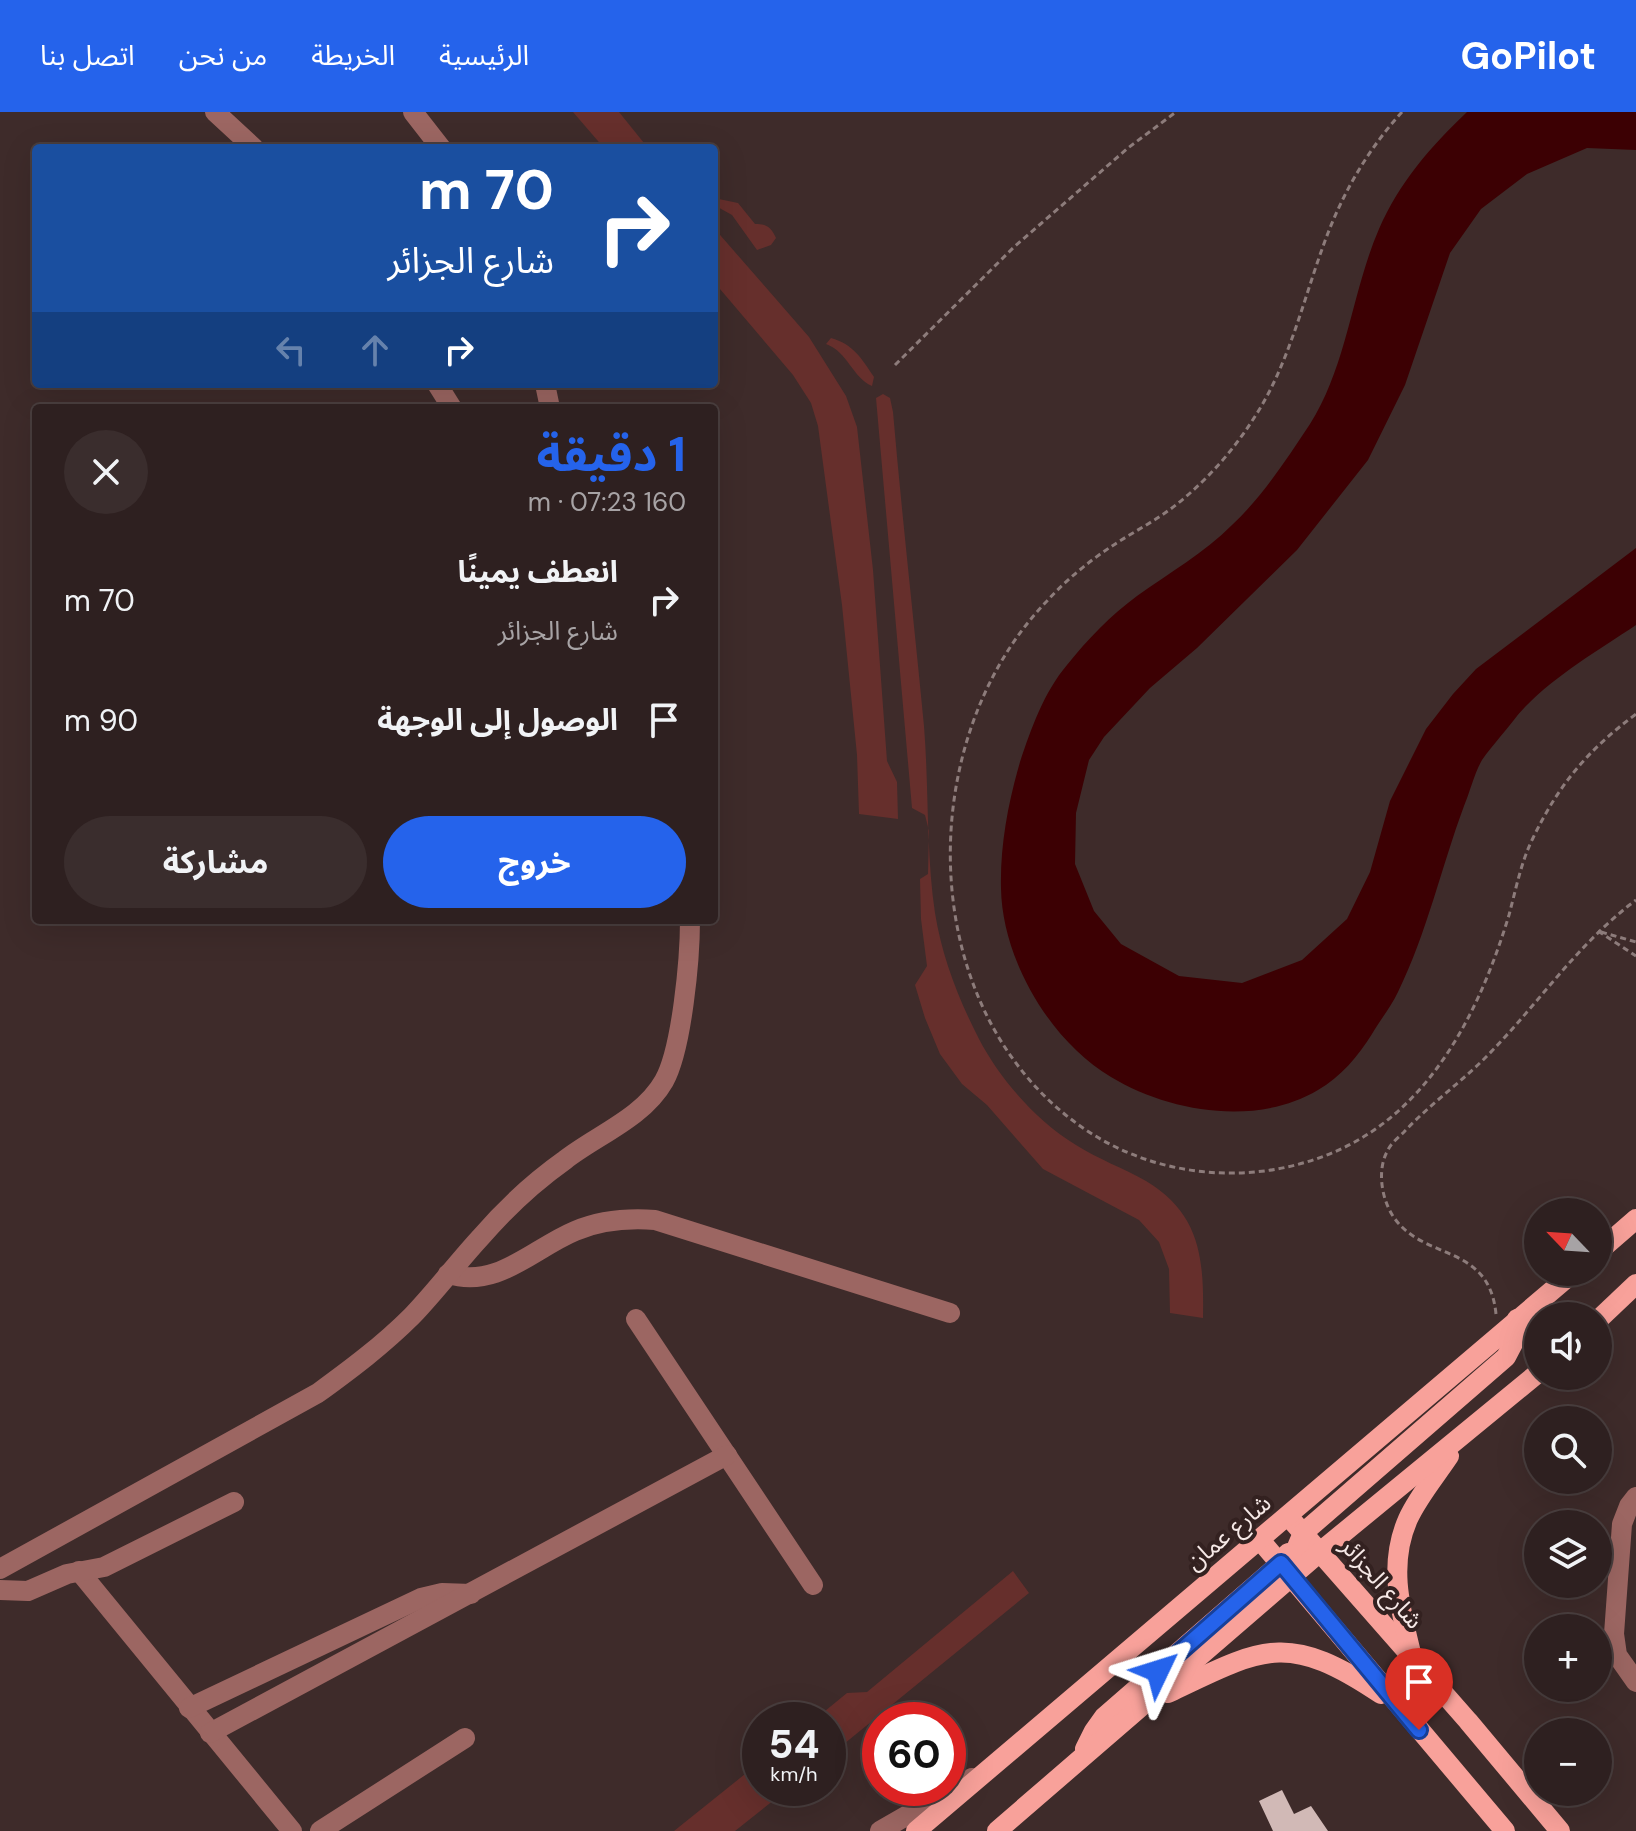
<!DOCTYPE html>
<html lang="ar">
<head>
<meta charset="utf-8">
<style>
	body { margin:0; font-family:"DM Sans","Noto Sans Arabic",sans-serif; background:#3a2d2d; color:#f1f3f6; direction:rtl; height:100vh; display:flex; flex-direction:column; font-size:30px; white-space:nowrap }
	* { box-sizing:border-box; margin:0 }
	p { font-size:26px; color:#a7a3a5 }
	.icon { flex:none; width:44px; height:44px; fill:none; stroke:currentColor; stroke-width:2; stroke-linecap:round; stroke-linejoin:round }
	.map { position:relative; flex:1; overflow:hidden; direction:ltr }
	.details { position:absolute; left:32px; top:292px; width:686px; height:520px; display:flex; flex-direction:column; background:#2e2020; border-radius:8px; box-shadow:0 8px 32px #0002,0 0 0 2px #493e3e; direction:rtl }
	.details>* { flex:none }
	.guide { position:absolute; left:32px; top:32px; width:686px; height:244px; border-radius:8px; box-shadow:0 8px 32px #0002,0 0 0 2px #493e3e; direction:rtl; background:#1a4fa0; color:#fff; overflow:hidden }
	.needle { width:52px; rotate:295deg }
	.buttons { position:absolute; left:1524px; top:1086px; display:grid; gap:16px }
	.buttons a { display:grid; place-items:center; width:88px; height:88px; border-radius:50%; background:#2e2020; box-shadow:0 8px 32px #0002,0 0 0 2px #493e3e; font-size:40px }
	.speed { position:absolute; left:742px; top:1590px; display:flex; gap:16px; font-size:40px; font-weight:700; text-align:center }
	.speed>* { display:grid; place-content:center; width:104px; height:104px; border-radius:50%; background:#2e2020; box-shadow:0 8px 32px #0002,0 0 0 2px #493e3e; line-height:1 }
	.speed small { font-size:20px; font-weight:400 }
	.speed .limit { border:12px solid #d22; background:#fff; color:#111 }
	.pin { position:absolute; display:grid; place-items:center; width:68px; height:68px; color:#fff; margin:-82px -34px; border-radius:50% 50% 50% 0; rotate:-45deg; box-shadow:0 0 8px #0007 }
	.pin .icon { rotate:45deg }
	.me { position:absolute; width:88px; margin:-44px; rotate:49deg; stroke-linejoin:round; filter:drop-shadow(0 0 6px #0008) }
	.turn { display:flex; align-items:center; gap:28px; height:168px; padding:0 32px; font-size:36px }
	.turn .icon { width:104px; height:104px; stroke-width:2.5 }
	.turn b { display:block; font-size:56px; line-height:68px }
	.lanes { display:flex; align-items:center; height:76px; padding:0 32px; background:#0003; justify-content:center; gap:40px; direction:ltr }
	.lanes .off { opacity:.35 }
	.round { display:grid; place-items:center; flex:none; width:84px; height:84px; border-radius:42px; background:#3a2d2d }
	.overview { display:flex; align-items:center; justify-content:space-between; height:136px; padding:0 32px }
	h1 { font-size:48px; font-weight:700; line-height:60px; color:#2563eb }
	.cta { display:flex; gap:16px; margin-top:auto; padding:16px 32px }
	.cta a { flex:1; height:92px; border-radius:48px; background:#2563eb; color:#fff; font-size:32px; font-weight:700; line-height:92px; text-align:center }
	.cta a+a { background:#3a2d2d; color:#f1f3f6 }
	ul { padding:0; list-style:none }
	li { display:flex; align-items:center; gap:24px; height:120px; padding:0 32px }
	li div { flex:1 }
	li b { display:block; font-size:30px }
	li em { font-style:normal }
	header { display:flex; align-items:center; gap:48px; box-sizing:border-box; height:112px; padding:0 40px; background:#2563eb; color:#fff }
	header strong { font-size:38px }
	nav { display:flex; gap:44px; margin-inline-start:auto; font-size:28px }
	.map>svg:first-child { display:block }
	.green { fill:#662f2c }
	.water { fill:#3c0003 }
	.building { fill:#d1b9b6 }
	.lines { fill:none; stroke-linecap:round; stroke-linejoin:round }
	.path { stroke:#8d7c7b; stroke-width:3; stroke-dasharray:6 4; stroke-linecap:butt }
	.minor { stroke:#9c6662; stroke-width:20 }
	.major { stroke:#f8a19a; stroke-width:20 }
	.route-casing { stroke:#184099; stroke-width:20 }
	.route { stroke:#2563eb; stroke-width:14 }
	.labels { text-anchor:middle; dominant-baseline:central; stroke-width:8; stroke-linejoin:round; paint-order:stroke }
	.street-label { font-size:24px; fill:#f6e9e7; stroke:#332120 }
</style>
</head>
<body>
<header>
<strong>GoPilot</strong>
<nav><a>الرئيسية</a><a>الخريطة</a><a>من نحن</a><a>اتصل بنا</a></nav>
</header>
<div class="map">
<svg width="1636" height="1719" viewBox="0 0 1636 1719">
	<rect width="100%" height="100%" fill="#3e2b2a"/>
	<g class="green">
		<polygon points="573,0 619,0 648,36 604,36"/>
		<path d="M714,86L738,91L755,112C766,112 771,115 776,126L771,133L757,138L732,103L714,93Z"/>
		<polygon points="714,116 809,225 846,284 857,315 873,458 887,649 897,670 898,707 859,702 857,643 842,493 818,314 811,291 793,263 714,170"/>
		<path d="M831,226C853,232 862,247 874,265L872,274C852,265 848,240 826,232Z"/>
		<path d="M883,282L890,286L893,300C902,405 914,509 924,614C929,676 926,740 935,801C942,845 959,888 979,927C1000,967 1036,1009 1076,1033C1098,1047 1123,1056 1146,1069C1201,1102 1204,1148 1203,1206L1170,1201L1169,1157L1159,1130L1139,1108L1043,1057L987,993L962,972L940,942L925,906L915,873L927,854L921,807L920,767L928,762L929,719L925,703L912,696L876,286Z"/>
		<polygon points="1013,1459 1029,1481 828,1645 828,1608 814,1608 847,1581 867,1580"/>
		<polygon points="760,1650 760,1676 789,1676 735,1719 674,1719"/>
	</g>
	<path class="water" d="M1467,0H1636V38L1587,36L1527,62L1481,97L1450,141L1405,273L1368,348L1297,438L1197,536L1150,576L1104,625L1089,648L1076,701L1075,752L1094,799L1121,832L1179,864L1242,871L1302,848L1347,807L1370,760L1390,689L1426,617L1453,582L1476,557L1636,436V513C1599,538 1557,562 1525,595C1516,604 1509,615 1500,625C1494,633 1487,640 1482,648C1474,662 1470,680 1464,694C1441,756 1427,821 1398,880C1391,895 1380,908 1372,922C1358,944 1341,965 1318,978C1256,1015 1169,1000 1111,965C1050,929 1002,847 1001,776C1000,734 1008,691 1020,650C1031,617 1044,580 1067,553C1087,528 1111,503 1137,484C1169,461 1204,441 1232,413C1263,384 1286,348 1310,312C1347,254 1352,179 1379,117C1399,71 1431,34 1467,0Z"/>
	<polygon class="building" points="1282,1678 1294,1702 1311,1694 1328,1719 1273,1719 1259,1689"/>
	<g class="lines">
		<g class="path">
			<path d="M1402,0C1370,35 1345,77 1328,121C1304,183 1290,253 1252,309C1232,340 1206,369 1177,392C1156,409 1131,421 1109,436C1087,451 1065,469 1047,489C909,632 915,906 1089,1020C1169,1072 1277,1075 1360,1027C1440,980 1483,889 1509,803C1516,777 1521,750 1533,726C1559,672 1588,638 1636,602"/>
			<polyline points="895,253 1014,135 1128,36 1176,0"/>
			<polyline points="1598,819 1636,844"/>
			<polyline points="1601,820 1636,830"/>
			<path d="M1496,1202C1489,1132 1426,1149 1395,1107C1382,1090 1376,1058 1388,1038C1391,1031 1399,1025 1404,1020C1429,993 1459,972 1485,946C1537,894 1576,833 1636,788"/>
		</g>
		<g class="minor">
			<polyline points="215,0 254,36"/>
			<polyline points="413,0 441,36"/>
			<polyline points="437,272 452,296"/>
			<polyline points="545,272 550,296"/>
			<path d="M448,1162C498,1177 532,1137 575,1119C601,1108 628,1106 655,1108L950,1201"/>
			<polyline points="636,1207 813,1473"/>
			<polyline points="1636,1385 1629,1394 1622,1412 1614,1522 1617,1543 1636,1570"/>
			<path d="M0,1457L318,1281C351,1257 383,1233 412,1204C436,1179 457,1151 480,1126C505,1097 534,1070 565,1048C597,1023 643,1006 664,969C682,937 690,846 690,808"/>
			<polyline points="79,1459 292,1719"/>
			<polyline points="0,1478 28,1479 67,1462 104,1455 234,1390"/>
			<polyline points="189,1596 421,1486 442,1481 471,1482"/>
			<polyline points="210,1621 727,1343"/>
			<polyline points="320,1719 465,1626"/>
			<polyline points="880,1719 972,1666"/>
		</g>
		<g class="major">
			<polyline points="1598,1140 1636,1107"/>
			<polyline points="1598,1208 1636,1172"/>
			<polyline points="1288,1404 1468,1609 1560,1719"/>
			<polyline points="1260,1428 1505,1719"/>
			<polyline points="1293,1464 1292,1447 1303,1421 1506,1245 1520,1218 1517,1207"/>
			<path d="M1411,1541C1400,1496 1388,1452 1408,1407C1418,1385 1435,1365 1449,1344"/>
			<path d="M1168,1581C1264,1535 1287,1519 1381,1582"/>
			<polyline points="1085,1637 1094,1619 1104,1605 1281,1451 1288,1441"/>
			<polyline points="916,1719 1574,1160"/>
			<polyline points="997,1719 1320,1440 1538,1261"/>
		</g>
	</g>
	<g class="lines">
		<defs>
			<polyline id="route" points="1158,1559 1281,1451 1419,1618"/>
		</defs>
		<use href="#route" class="route-casing"/>
		<use href="#route" class="route"/>
	</g>
	<g class="labels">
		<g class="street-label">
			<text transform="translate(1228 1420) rotate(-40)">شارع عمان</text>
			<text transform="translate(1382 1471) rotate(49)">شارع الجزائر</text>
		</g>
	</g>
</svg>
<div class="buttons">
<a><svg class="needle" viewBox="-14 -14 28 28"><path d="M0-13l5 13h-10z" fill="#e53935"/><path d="M0 13l5-13h-10z" fill="#a7a3a5"/></svg></a>
<a><svg class="icon" aria-label="sound" viewBox="0 0 24 24"><path d="M4 9h4l5-4v14l-5-4H4zM17 9q2 3 0 6"/></svg></a>
<a><svg class="icon" aria-label="search" viewBox="0 0 24 24"><circle cx="10" cy="10" r="6"/><path d="M15 15l6 6"/></svg></a>
<a><svg class="icon" aria-label="layers" viewBox="0 0 24 24"><path d="M12 4l9 5-9 5-9-5zM3 14l9 5 9-5"/></svg></a>
<a>+</a>
<a>−</a>
</div>
<div class="speed"><div>54<small>km/h</small></div><div class="limit">60</div></div>
<div class="pin" style="left:1419px;top:1618px;background:#d93025"><svg class="icon" aria-label="arrive" viewBox="0 0 24 24"><path d="M6 21V4h12l-3 4 3 4H6"/></svg></div>
<svg class="me" style="left:1158px;top:1559px" viewBox="-20 -20 40 40"><path d="M0-17L14 15 0 8-14 15z" fill="#2563eb" stroke="#fff" stroke-width="4"/></svg>
<div class="guide">
<div class="turn"><svg class="icon" aria-label="right" viewBox="0 0 24 24"><path d="M7 20v-9h11M14 6l5 5-5 5"/></svg><div><b>70 m</b>شارع الجزائر</div></div>
<div class="lanes"><svg class="icon off" aria-label="left" viewBox="0 0 24 24"><path d="M17 20v-9H6M10 6l-5 5 5 5"/></svg><svg class="icon off" aria-label="ahead" viewBox="0 0 24 24"><path d="M12 20V5M6 11l6-6 6 6"/></svg><svg class="icon" aria-label="right" viewBox="0 0 24 24"><path d="M7 20v-9h11M14 6l5 5-5 5"/></svg></div>
</div>
<section class="details">
<div class="overview"><div><h1>1 دقيقة</h1><p>160 m · 07:23</p></div><a class="round"><svg class="icon" aria-label="close" viewBox="0 0 24 24"><path d="M6 6l12 12M18 6L6 18"/></svg></a></div>
<ul>
<li><svg class="icon" aria-label="right" viewBox="0 0 24 24"><path d="M7 20v-9h11M14 6l5 5-5 5"/></svg><div><b>انعطف يمينًا</b><p>شارع الجزائر</p></div><em>70 m</em></li>
<li><svg class="icon" aria-label="arrive" viewBox="0 0 24 24"><path d="M6 21V4h12l-3 4 3 4H6"/></svg><div><b>الوصول إلى الوجهة</b></div><em>90 m</em></li>
</ul>
<div class="cta"><a>خروج</a><a>مشاركة</a></div>
</section>
</div>
</body>
</html>
